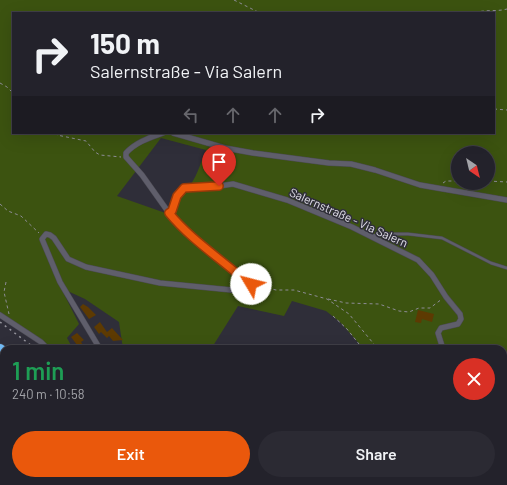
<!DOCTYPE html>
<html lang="en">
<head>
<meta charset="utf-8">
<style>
	body { margin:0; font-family:Barlow,sans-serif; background:#2b2a33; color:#f1f3f6; height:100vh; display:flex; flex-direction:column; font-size:15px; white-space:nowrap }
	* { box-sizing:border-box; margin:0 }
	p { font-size:13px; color:#a3a4a9 }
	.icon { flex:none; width:22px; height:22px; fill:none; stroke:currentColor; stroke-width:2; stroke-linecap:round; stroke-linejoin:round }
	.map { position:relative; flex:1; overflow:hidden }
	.drawer { position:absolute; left:0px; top:345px; width:507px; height:140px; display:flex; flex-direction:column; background:#23222b; border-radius:12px 12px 0 0; box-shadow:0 4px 16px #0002,0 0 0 1px #403f47 }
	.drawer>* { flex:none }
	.top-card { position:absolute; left:12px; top:12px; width:483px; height:122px; border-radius:0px; box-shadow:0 4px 16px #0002,0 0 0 1px #403f47; background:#23222b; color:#f1f3f6; overflow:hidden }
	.needle { width:26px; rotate:145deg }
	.buttons { position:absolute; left:451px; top:146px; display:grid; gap:8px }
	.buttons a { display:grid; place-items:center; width:44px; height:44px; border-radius:50%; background:#23222b; box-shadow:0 4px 16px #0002,0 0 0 1px #403f47; font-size:20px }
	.pin { position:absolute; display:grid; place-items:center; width:34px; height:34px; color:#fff; margin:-41px -17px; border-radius:50% 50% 50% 0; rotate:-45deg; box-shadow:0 0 4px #0007 }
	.pin .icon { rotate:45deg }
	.me { position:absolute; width:44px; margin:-22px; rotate:307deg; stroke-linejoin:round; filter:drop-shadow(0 0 3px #0008) }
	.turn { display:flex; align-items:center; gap:14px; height:84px; padding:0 12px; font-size:18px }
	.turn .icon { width:52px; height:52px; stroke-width:2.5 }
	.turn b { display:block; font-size:28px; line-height:34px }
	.lanes { display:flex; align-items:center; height:38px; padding:0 12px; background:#0003; justify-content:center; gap:20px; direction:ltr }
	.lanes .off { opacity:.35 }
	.round { display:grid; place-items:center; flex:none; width:42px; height:42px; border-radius:21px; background:#2b2a33 }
	.summary { display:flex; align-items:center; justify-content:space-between; height:68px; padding:0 12px }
	h1 { font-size:24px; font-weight:600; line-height:30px; color:#1e9e55 }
	.cta { display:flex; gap:8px; margin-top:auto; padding:8px 12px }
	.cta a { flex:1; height:46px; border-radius:24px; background:#ea580c; color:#fff; font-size:16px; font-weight:600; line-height:46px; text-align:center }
	.cta a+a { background:#2b2a33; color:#f1f3f6 }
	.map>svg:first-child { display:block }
	.green { fill:#3c5310; fill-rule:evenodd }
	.building { fill:#5d3a02 }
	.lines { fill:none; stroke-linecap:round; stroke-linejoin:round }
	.primary-tunnel { stroke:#4a4953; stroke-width:8; stroke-dasharray:8 4; stroke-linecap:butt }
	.service-casing { stroke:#4c4b54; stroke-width:3.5 }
	.minor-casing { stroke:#4c4b54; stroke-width:6 }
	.primary-casing { stroke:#4c4b54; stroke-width:9 }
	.motorway-casing { stroke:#4c4b54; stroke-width:11 }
	.path { stroke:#8d8c95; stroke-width:1; stroke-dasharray:3 3; stroke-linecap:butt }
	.service { stroke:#5f5e6b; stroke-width:2.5 }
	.minor { stroke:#5f5e6b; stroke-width:5 }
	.primary { stroke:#6b97c0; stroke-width:8 }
	.motorway { stroke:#73bdf9; stroke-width:10 }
	.rail { stroke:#94939c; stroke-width:1.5; stroke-dasharray:2 4; stroke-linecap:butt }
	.route-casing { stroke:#983908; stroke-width:10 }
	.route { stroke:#ea580c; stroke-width:7 }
	.labels { text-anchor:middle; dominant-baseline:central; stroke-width:3; stroke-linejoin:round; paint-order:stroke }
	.street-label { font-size:12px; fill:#e1e0e8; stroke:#2f2e39 }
</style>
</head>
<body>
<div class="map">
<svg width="507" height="485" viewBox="0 0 507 485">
	<rect width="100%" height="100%" fill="#2f2e39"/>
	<g class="green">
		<path d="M0,0H507V485H425L429,481H503V349H364L340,322L326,311L292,301L284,316L238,306L211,349H123L119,322L85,299L61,288L79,324L67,338L73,349H50L0,313ZM13,13H494V133H13ZM161,138L206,150C201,161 198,174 191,184C182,198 173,196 174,216L117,196ZM458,153H488V183H458Z"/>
		<polygon points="374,481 410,481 413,485 370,485"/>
	</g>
	<g class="building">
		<polygon points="83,304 88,307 96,315 89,319 80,307"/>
		<polygon points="418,310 434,314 432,322 422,319 421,323 415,322"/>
		<polygon points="100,322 107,332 112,328 123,340 113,341 109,336 107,338 101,332 99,334 94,327"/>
		<polygon points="77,333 84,340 81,342 86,349 80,349 71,337"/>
		<polygon points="503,447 507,452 507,474 503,470"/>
	</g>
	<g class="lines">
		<polyline class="primary-tunnel" points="103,481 108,485"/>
		<defs>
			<polyline id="service" points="371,236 384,234 408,234 442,238 491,263 507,268"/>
			<g id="minor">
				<polyline points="173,133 225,148 253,153 329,163 351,164 375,170 420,185 507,200"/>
				<polyline points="169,213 172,211 177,196 184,188 205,188 233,184 287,200 352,227 418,260 432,275 446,297 460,314 461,319 458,324 441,328 438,333 443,349"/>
				<polyline points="0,315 41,342 48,349"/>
				<path d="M100,349L60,282L42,239L46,234L50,235L54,238L68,259L86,267L160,283L242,291H246L251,284L248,281L236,273L187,234L169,213L142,175L126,157V153C136,142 149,138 163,133"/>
				<polyline points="180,481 183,485"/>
				<polyline points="300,481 304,485"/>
				<polyline points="209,485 215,481"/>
			</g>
			<polyline id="primary" points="0,407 4,410"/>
			<g id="motorway">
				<polyline points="0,349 4,352"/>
				<polyline points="0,358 4,361"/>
				<polyline points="0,367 4,370"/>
				<polyline points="130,481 134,485"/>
				<polyline points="140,481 143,485"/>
			</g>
		</defs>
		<use href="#service" class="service-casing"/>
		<use href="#minor" class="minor-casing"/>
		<use href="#primary" class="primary-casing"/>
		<use href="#motorway" class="motorway-casing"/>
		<g class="path">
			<polyline points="234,0 260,13"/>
			<path d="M475,13C485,9 496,12 507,9"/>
			<polyline points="0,83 7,87 13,93"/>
			<polyline points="494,109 507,110"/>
			<polyline points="55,133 57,135 86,141 95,152 100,155 121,157"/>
			<polyline points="488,181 507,182"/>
			<polyline points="443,183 446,181 458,181"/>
			<polyline points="0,204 8,211 21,216 39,233"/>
			<polyline points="6,282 4,292 9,314"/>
			<polyline points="256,285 276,290 294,290 327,299 349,314 378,349"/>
			<polyline points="328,299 346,303 379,304 399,311 409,312 419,308 430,308 442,299"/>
			<polyline points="333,316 347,329 363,349"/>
			<polyline points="0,389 4,391"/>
			<polyline points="503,437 507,436"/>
			<polyline points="347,481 347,485"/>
			<polyline points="359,481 363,485"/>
			<polyline points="413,481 416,485"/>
			<polyline points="457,481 460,485"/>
		</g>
		<use href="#service" class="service"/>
		<use href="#minor" class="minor"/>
		<use href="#primary" class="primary"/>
		<use href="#motorway" class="motorway"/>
		<g class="rail">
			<polyline points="0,322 36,349"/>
			<polyline points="160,481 163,485"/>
		</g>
	</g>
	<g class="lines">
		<defs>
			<path id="route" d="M219,186L184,188L177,196L172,211L169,213C188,236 211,252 234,271C239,276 247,278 251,284"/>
		</defs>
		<use href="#route" class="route-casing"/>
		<use href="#route" class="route"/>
	</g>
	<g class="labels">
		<g class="street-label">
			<text transform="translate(349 217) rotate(24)">Salernstraße - Via Salern</text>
		</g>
	</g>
</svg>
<div class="buttons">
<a><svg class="needle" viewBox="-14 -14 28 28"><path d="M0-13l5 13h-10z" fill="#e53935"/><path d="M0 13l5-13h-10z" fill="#a3a4a9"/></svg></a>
</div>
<div class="pin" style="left:219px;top:186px;background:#d93025"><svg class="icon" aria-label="arrive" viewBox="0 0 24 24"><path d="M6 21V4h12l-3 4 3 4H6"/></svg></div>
<svg class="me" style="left:251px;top:284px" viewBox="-20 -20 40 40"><circle r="19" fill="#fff"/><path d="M0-13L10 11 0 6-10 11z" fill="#ea580c"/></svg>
<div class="top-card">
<div class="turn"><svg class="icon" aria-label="right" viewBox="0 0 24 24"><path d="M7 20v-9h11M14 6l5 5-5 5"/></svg><div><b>150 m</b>Salernstraße - Via Salern</div></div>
<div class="lanes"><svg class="icon off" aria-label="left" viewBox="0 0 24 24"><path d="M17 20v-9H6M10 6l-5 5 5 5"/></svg><svg class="icon off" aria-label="ahead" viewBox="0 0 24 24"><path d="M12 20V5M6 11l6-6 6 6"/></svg><svg class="icon off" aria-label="ahead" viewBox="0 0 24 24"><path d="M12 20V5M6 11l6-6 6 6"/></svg><svg class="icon" aria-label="right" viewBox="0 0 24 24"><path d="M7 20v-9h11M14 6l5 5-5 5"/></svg></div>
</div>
<section class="drawer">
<div class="summary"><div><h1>1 min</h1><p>240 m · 10:58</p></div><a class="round" style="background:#d93025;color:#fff"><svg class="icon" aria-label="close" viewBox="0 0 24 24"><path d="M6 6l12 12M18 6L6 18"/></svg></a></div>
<div class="cta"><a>Exit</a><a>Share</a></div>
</section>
</div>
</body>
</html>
